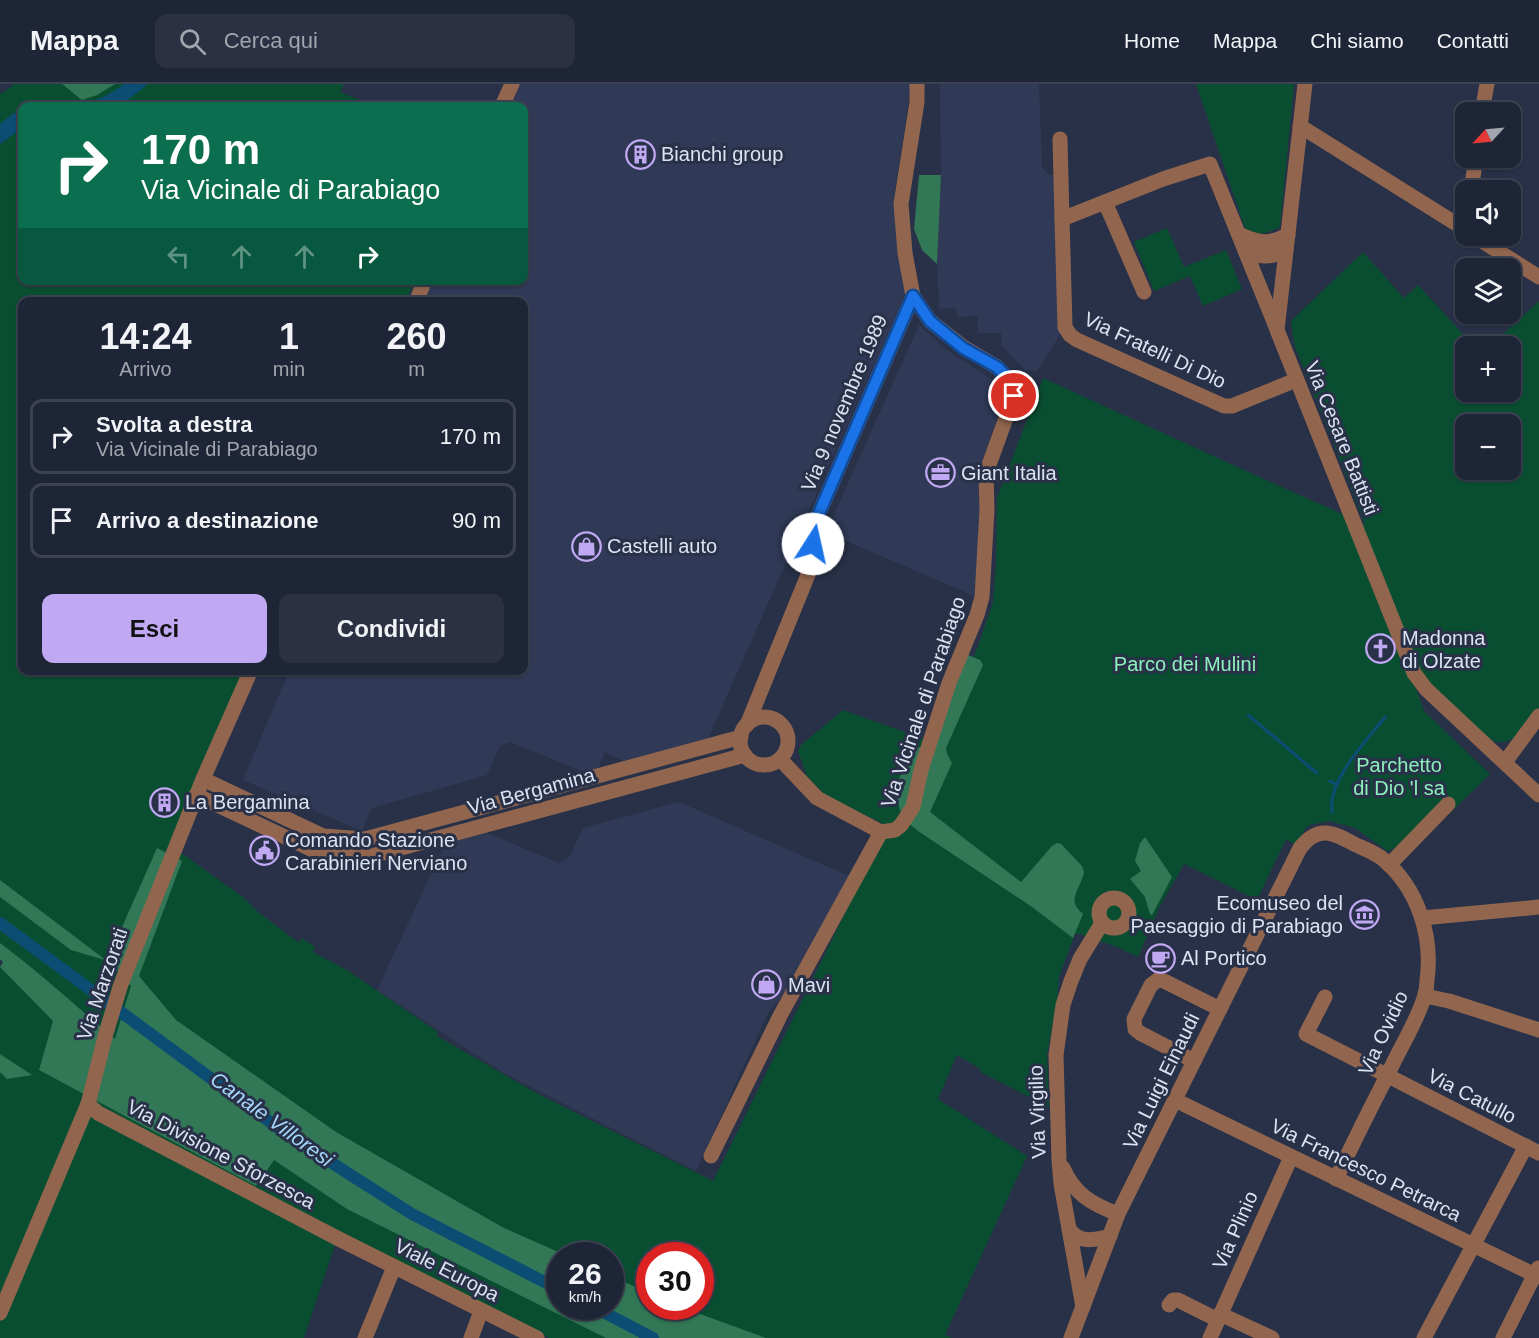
<!DOCTYPE html>
<html lang="it">
<head>
<meta charset="utf-8">
<style>
	body { margin:0; font-family:Helvetica,sans-serif; background:#2b3142; color:#f1f3f6; height:100vh; display:flex; flex-direction:column; font-size:22px; white-space:nowrap }
	* { box-sizing:border-box; margin:0 }
	p { font-size:20px; color:#a1a5ad }
	.icon { flex:none; width:33px; height:33px; fill:none; stroke:currentColor; stroke-width:2; stroke-linecap:round; stroke-linejoin:round }
	.map { position:relative; flex:1; overflow:hidden }
	.side { position:absolute; left:18px; top:213px; width:510px; height:378px; display:flex; flex-direction:column; background:#1e2536; border-radius:12px; box-shadow:0 2px 4px #0004,0 0 0 2px #3c4251 }
	.side>* { flex:none }
	.banner { position:absolute; left:18px; top:18px; width:510px; height:183px; border-radius:12px; box-shadow:0 2px 4px #0004,0 0 0 2px #3c4251; background:#0b6e4f; color:#fff; overflow:hidden }
	.needle { width:39px; rotate:244deg }
	.fabs { position:absolute; left:1455px; top:18px; display:grid; gap:12px }
	.fabs a { display:grid; place-items:center; width:66px; height:66px; border-radius:12px; background:#1e2536; box-shadow:0 2px 4px #0004,0 0 0 2px #3c4251; font-size:30px }
	.speed { position:absolute; left:546px; top:1158px; display:flex; gap:12px; font-size:30px; font-weight:700; text-align:center }
	.speed>* { display:grid; place-content:center; width:78px; height:78px; border-radius:50%; background:#1e2536; box-shadow:0 2px 4px #0004,0 0 0 2px #3c4251; line-height:1 }
	.speed small { font-size:15px; font-weight:400 }
	.speed .limit { border:9px solid #d22; background:#fff; color:#111 }
	.pin { position:absolute; display:grid; place-items:center; width:51px; height:51px; color:#fff; margin:-26px; border:3px solid #fff; border-radius:50%; box-shadow:0 2px 6px #0007 }
	.me { position:absolute; width:66px; margin:-33px; rotate:10deg; stroke-linejoin:round; filter:drop-shadow(0 0 4px #0008) }
	.turn { display:flex; align-items:center; gap:21px; height:126px; padding:0 24px; font-size:27px }
	.turn .icon { width:78px; height:78px; stroke-width:2.5 }
	.turn b { display:block; font-size:42px; line-height:51px }
	.lanes { display:flex; align-items:center; height:57px; padding:0 24px; background:#0003; justify-content:center; gap:30px; direction:ltr }
	.lanes .off { opacity:.35 }
	.eta { display:flex; justify-content:space-evenly; align-items:center; height:102px; text-align:center }
	.eta b { font-size:36px; font-weight:800; line-height:42px }
	.cta { display:flex; gap:12px; margin-top:auto; padding:12px 24px }
	.cta a { flex:1; height:69px; border-radius:12px; background:#c1a8f3; color:#111; font-size:24px; font-weight:800; line-height:69px; text-align:center }
	.cta a+a { background:#2b3142; color:#f1f3f6 }
	ul { padding:0; list-style:none }
	li { display:flex; align-items:center; gap:18px; height:75px; margin:0 12px 9px; padding:0 12px; border:3px solid #3c4251; border-radius:12px }
	li div { flex:1 }
	li b { display:block; font-size:22px }
	li em { font-style:normal }
	header { display:flex; align-items:center; gap:36px; box-sizing:border-box; height:84px; padding:0 30px; background:#1e2536; border-bottom:2px solid #3c4251 }
	header strong { font-size:28px }
	nav { display:flex; gap:33px; margin-inline-start:auto; font-size:21px }
	.search { width:420px; height:54px; background:#2b3142; display:flex; align-items:center; gap:15px; box-sizing:border-box; padding:0 21px; border-radius:12px; color:#a1a5ad; font-size:22px }
	.map>svg:first-child { display:block }
	.built { fill:#303a57 }
	.green { fill:#0a4e32; fill-rule:evenodd }
	.forest { fill:#327856 }
	.water { fill:#0c4d74 }
	.lines { fill:none; stroke-linecap:round; stroke-linejoin:round }
	.stream { stroke:#0c4d74; stroke-width:3 }
	.canal { stroke:#0c4d74; stroke-width:12 }
	.minor { stroke:#92664e; stroke-width:15 }
	.route-casing { stroke:#114b97; stroke-width:15 }
	.route { stroke:#1a73e8; stroke-width:10 }
	.labels { text-anchor:middle; dominant-baseline:central; stroke-width:6; stroke-linejoin:round; paint-order:stroke }
	.poi-label { font-size:20px; fill:#dbe2f1; stroke:#283148; text-anchor:start }
	.street-label { font-size:20px; fill:#dbe2f1; stroke:#283148 }
	.park-label { font-size:20px; fill:#8cefbb; stroke:#283148 }
	.water-label { font-size:21px; font-style:italic; fill:#a6d6fb; stroke:#283148 }
</style>
</head>
<body>
<header>
<strong>Mappa</strong>
<div class="search"><svg class="icon" aria-label="search" viewBox="0 0 24 24"><circle cx="10" cy="10" r="6"/><path d="M15 15l6 6"/></svg>Cerca qui</div>
<nav><a>Home</a><a>Mappa</a><a>Chi siamo</a><a>Contatti</a></nav>
</header>
<div class="map">
<svg width="1539" height="1254" viewBox="0 0 1539 1254">
	<rect width="100%" height="100%" fill="#283148"/>
	<g class="built">
		<polygon points="516,0 911,0 893,121 907,205 708,655 623,677 605,668 598,684 587,689 510,658 500,662 487,691 372,724 362,747 243,696 289,587 524,586 524,218 417,217 426,197 524,196 524,22 503,22"/>
		<polygon points="940,0 1039,0 1042,83 1049,91 1057,90 1061,249 1037,287 1025,286 1002,262 1001,249 978,249 978,232 957,233 956,224 939,225 937,180 941,91"/>
		<polygon points="919,241 944,264 1008,306 983,374 981,425 974,512 844,456 827,446"/>
		<polygon points="679,718 849,792 786,909 768,929 696,1087 507,991 377,906 446,758 487,749 559,779 570,772 583,744"/>
	</g>
	<g class="green">
		<path d="M13,0H344L340,8L374,22H22V196L415,197L406,217L22,218V586L244,587L170,761L243,813L258,828L299,859L302,854L315,863L313,868L347,886L438,948L437,952L540,1011L713,1097L888,742L826,712L807,692L798,667L801,661L843,626L938,660L978,562L993,518L996,480L997,414L1043,294L1257,392L1365,440L1294,260L1291,237L1363,168L1404,214L1418,201L1474,262H1466V308H1510V262H1490L1539,217V624L1518,651L1512,655L1505,658H1496L1484,653L1441,614L1421,589L1386,521L1424,627L1490,690L1447,732L1440,723L1395,766L1392,764L1389,768L1355,744L1329,737L1310,741L1306,744L1295,761L1286,755L1257,816L1184,780L1159,824L1138,873L1117,863L1080,850H1075L1059,893L1057,918L1047,971L1049,1023L982,989L979,984L957,971L938,1015L1027,1072L945,1251L952,1254H549L339,1149L304,1254H0V883L3,878L0,875V10L11,3ZM1466,340H1510V386H1466ZM560,1172H610V1222H560ZM650,1172H700V1222H650Z"/>
		<path d="M1196,0H1294L1280,143C1264,150 1261,153 1245,144Z"/>
		<polygon points="1167,144 1184,183 1226,166 1242,205 1203,222 1190,192 1154,207 1134,158"/>
	</g>
	<g class="forest">
		<polygon points="62,0 115,0 97,11 82,16"/>
		<polygon points="919,91 941,91 937,180 922,166 914,145"/>
		<path d="M968,571L980,576L983,581L946,664L947,670L952,679L930,728L1021,798L1052,762L1057,759L1061,760L1082,782L1084,788C1081,805 1065,816 1083,830L1073,854L1032,823L918,747L907,738L900,726L895,706L906,677L915,665L923,662Z"/>
		<polygon points="1145,753 1172,793 1152,831 1150,830 1145,813 1130,795 1141,787 1135,777 1140,759"/>
		<path d="M157,764L182,777L139,892L176,936L336,1048L502,1143L565,1171L560,1172V1222H610L611,1192L649,1209L650,1222L681,1223L766,1254H606L347,1125L274,1076L256,1102L39,986L53,937L0,883L3,878L0,875V859C40,889 77,923 115,955L131,902L108,877L71,866L0,813V796L107,877Z"/>
		<polygon points="0,970 32,991 7,995 0,988"/>
	</g>
	<g class="water">
		<path d="M124,0H148L120,22H46C81,19 93,23 124,0Z"/>
		<polygon points="22,27 22,44 0,60 0,40 12,30"/>
	</g>
	<g class="lines">
		<g class="stream">
			<polyline points="1248,631 1317,689"/>
			<polyline points="1330,697 1337,701"/>
			<path d="M1332,728C1327,697 1367,656 1385,633"/>
		</g>
		<g class="canal">
			<polyline points="0,839 277,1043 346,1088 412,1130 560,1206"/>
			<polyline points="592,1222 653,1254"/>
		</g>
		<g class="minor">
			<polyline points="1305,0 1277,246 1414,589 1426,605 1539,711"/>
			<polyline points="502,22 512,0"/>
			<polyline points="1482,28 1487,0"/>
			<polyline points="1300,42 1466,146"/>
			<polyline points="1060,55 1062,135 1163,95 1210,80 1276,243"/>
			<polyline points="1471,106 1476,74"/>
			<polyline points="1105,118 1144,208"/>
			<polyline points="1062,135 1065,243 1070,251 1077,256 1224,322 1232,322 1296,296"/>
			<path d="M1239,150C1258,159 1269,161 1288,151"/>
			<polyline points="1474,152 1539,193"/>
			<path d="M1246,169C1262,173 1272,174 1286,166"/>
			<polyline points="416,218 425,196"/>
			<circle cx="764" cy="657" r="24"/>
			<polyline points="747,641 814,476 813,443 913,212"/>
			<polyline points="1505,678 1539,632"/>
			<polyline points="203,695 323,752 365,755 741,653"/>
			<polyline points="196,711 317,768 368,773 745,671"/>
			<polyline points="881,748 895,746 901,741 913,723 921,686 949,599 977,531 982,513 987,426 986,389 1014,312 1010,296 997,283 963,263 930,237 913,212 905,169 901,120 917,18 917,0"/>
			<polyline points="1389,781 1448,720"/>
			<circle cx="1114" cy="829" r="15"/>
			<polyline points="1422,834 1539,823"/>
			<polyline points="1425,912 1449,917 1539,946"/>
			<polyline points="1325,913 1306,950 1539,1069"/>
			<polyline points="1194,977 1140,949 1135,945 1134,935 1151,901 1159,895 1166,898 1220,925"/>
			<polyline points="1175,1016 1539,1193"/>
			<polyline points="88,1020 98,1029 337,1154 537,1254"/>
			<polyline points="711,1072 781,930 881,748 817,714 780,675"/>
			<path d="M1063,1084C1075,1111 1092,1120 1118,1130"/>
			<path d="M1069,1145C1079,1160 1094,1156 1110,1152"/>
			<polyline points="1169,1221 1173,1216 1178,1216 1218,1236"/>
			<polyline points="1083,1223 1061,1100 1059,1076 1056,971 1063,921 1071,897 1080,875 1102,839"/>
			<polyline points="0,1229 88,1020 106,949 121,900 203,695 251,586"/>
			<polyline points="1220,1230 1272,1254"/>
			<polyline points="365,1254 394,1183"/>
			<polyline points="471,1254 481,1227"/>
			<path d="M1071,1254L1118,1130L1300,764C1319,740 1334,749 1356,761C1365,765 1376,769 1384,776C1418,805 1433,852 1427,896C1427,902 1426,908 1424,914C1416,939 1400,964 1389,988C1371,1023 1353,1059 1336,1095"/>
			<polyline points="1210,1254 1291,1073"/>
			<polyline points="1424,1254 1526,1062"/>
			<polyline points="1503,1254 1538,1184"/>
		</g>
	</g>
	<g class="lines">
		<defs>
			<polyline id="route" points="813,460 813,443 913,212 930,237 963,264 997,283 1010,296 1014,312"/>
		</defs>
		<use href="#route" class="route-casing"/>
		<use href="#route" class="route"/>
	</g>
	<defs>
		<symbol id="building-ring" viewBox="-11 -11 22 22"><circle r="9.5" fill="#283148" stroke="#c1a8f3" stroke-width="1.5"/><path d="M-4-6H4V6H1V3H-1V6H-4ZM-2.5-4.3h1.7v1.8h-1.7ZM.8-4.3h1.7v1.8H.8ZM-2.5-1h1.7V.8h-1.7ZM.8-1h1.7V.8H.8Z" fill="#c1a8f3"/></symbol>
		<symbol id="office-ring" viewBox="-11 -11 22 22"><circle r="9.5" fill="#283148" stroke="#c1a8f3" stroke-width="1.5"/><path d="M-6-3h4V-5.5h4V-3h4V5H-6ZM-1-4.5V-3h2v-1.5ZM-6 0V1H6V0Z" fill="#c1a8f3"/></symbol>
		<symbol id="shop-ring" viewBox="-11 -11 22 22"><circle r="9.5" fill="#283148" stroke="#c1a8f3" stroke-width="1.5"/><path d="M-5-2.5h2.3a2.7 3.5 0 0 1 5.4 0H5L5.5 6h-11ZM-1.5-2.5h3a1.5 2.3 0 0 0-3 0Z" fill="#c1a8f3"/></symbol>
		<symbol id="church-ring" viewBox="-11 -11 22 22"><circle r="9.5" fill="#283148" stroke="#c1a8f3" stroke-width="1.5"/><path d="M-1.2-6h2.4v3.5h3.3v2.4h-3.3V6h-2.4V-.1h-3.3v-2.4h3.3Z" fill="#c1a8f3"/></symbol>
		<symbol id="civic-ring" viewBox="-11 -11 22 22"><circle r="9.5" fill="#283148" stroke="#c1a8f3" stroke-width="1.5"/><path d="M-.6-6.5H3V-4.5H.6V-3L4-1V1h2V6H-6V1h2V-1L-.6-3ZM-1.2 2.5V6h2.4V2.5Z" fill="#c1a8f3"/></symbol>
		<symbol id="museum-ring" viewBox="-11 -11 22 22"><circle r="9.5" fill="#283148" stroke="#c1a8f3" stroke-width="1.5"/><path d="M0-6L6-3V-2H-6V-3ZM-5-1h2V3h-2ZM-1-1h2V3h-2ZM3-1h2V3H3ZM-6 4H6V6H-6Z" fill="#c1a8f3"/></symbol>
		<symbol id="cafe-ring" viewBox="-11 -11 22 22"><circle r="9.5" fill="#283148" stroke="#c1a8f3" stroke-width="1.5"/><path d="M-5.5-4.5H6V0H3Q3 3.5 0 3.5H-2.5Q-5.5 3.5-5.5 0ZM3-3.2v2h1.7v-2ZM-6 4.5H4V6H-6Z" fill="#c1a8f3"/></symbol>
	</defs>
	<g fill-rule="evenodd">
		<use href="#building-ring" x="624" y="54" width="33" height="33"/>
		<use href="#office-ring" x="924" y="372" width="33" height="33"/>
		<use href="#shop-ring" x="570" y="446" width="33" height="33"/>
		<use href="#church-ring" x="1364" y="548" width="33" height="33"/>
		<use href="#building-ring" x="148" y="702" width="33" height="33"/>
		<use href="#civic-ring" x="248" y="750" width="33" height="33"/>
		<use href="#museum-ring" x="1348" y="814" width="33" height="33"/>
		<use href="#cafe-ring" x="1144" y="858" width="33" height="33"/>
		<use href="#shop-ring" x="750" y="884" width="33" height="33"/>
	</g>
	<g class="labels">
		<g class="poi-label">
			<text x="661" y="70">Bianchi group</text>
			<text x="961" y="389">Giant Italia</text>
			<text x="607" y="462">Castelli auto</text>
			<text x="1402" y="554">Madonna<tspan x="1402" dy="23">di Olzate</tspan></text>
			<text x="185" y="718">La Bergamina</text>
			<text x="285" y="756">Comando Stazione<tspan x="285" dy="23">Carabinieri Nerviano</tspan></text>
			<text x="1343" y="819" text-anchor="end">Ecomuseo del<tspan x="1343" dy="23">Paesaggio di Parabiago</tspan></text>
			<text x="1181" y="874">Al Portico</text>
			<text x="788" y="901">Mavi</text>
		</g>
		<g class="street-label">
			<text transform="translate(1155 266) rotate(25)">Via Fratelli Di Dio</text>
			<text transform="translate(844 319) rotate(-67)">Via 9 novembre 1989</text>
			<text transform="translate(1342 354) rotate(68)">Via Cesare Battisti</text>
			<text transform="translate(923 618) rotate(-71)">Via Vicinale di Parabiago</text>
			<text transform="translate(531 707) rotate(-15)">Via Bergamina</text>
			<text transform="translate(102 900) rotate(-71)">Via Marzorati</text>
			<text transform="translate(1383 949) rotate(-65)">Via Ovidio</text>
			<text transform="translate(1161 997) rotate(-64)">Via Luigi Einaudi</text>
			<text transform="translate(1472 1012) rotate(27)">Via Catullo</text>
			<text transform="translate(1037 1028) rotate(-92)">Via Virgilio</text>
			<text transform="translate(221 1070) rotate(28)">Via Divisione Sforzesca</text>
			<text transform="translate(1366 1086) rotate(26)">Via Francesco Petrarca</text>
			<text transform="translate(1235 1146) rotate(-66)">Via Plinio</text>
			<text transform="translate(447 1186) rotate(27)">Viale Europa</text>
		</g>
		<g class="park-label">
			<text x="1185" y="580">Parco dei Mulini</text>
			<text x="1399" y="681">Parchetto<tspan x="1399" dy="23">di Dio 'l sa</tspan></text>
		</g>
		<g class="water-label">
			<text transform="translate(272 1035) rotate(36)">Canale Villoresi</text>
		</g>
	</g>
</svg>
<div class="fabs">
<a><svg class="needle" viewBox="-14 -14 28 28"><path d="M0-13l5 13h-10z" fill="#e53935"/><path d="M0 13l5-13h-10z" fill="#a1a5ad"/></svg></a>
<a><svg class="icon" aria-label="sound" viewBox="0 0 24 24"><path d="M4 9h4l5-4v14l-5-4H4zM17 9q2 3 0 6"/></svg></a>
<a><svg class="icon" aria-label="layers" viewBox="0 0 24 24"><path d="M12 4l9 5-9 5-9-5zM3 14l9 5 9-5"/></svg></a>
<a>+</a>
<a>−</a>
</div>
<div class="speed"><div>26<small>km/h</small></div><div class="limit">30</div></div>
<div class="pin" style="left:1014px;top:312px;background:#d93025"><svg class="icon" aria-label="arrive" viewBox="0 0 24 24"><path d="M6 21V4h12l-3 4 3 4H6"/></svg></div>
<svg class="me" style="left:813px;top:460px" viewBox="-20 -20 40 40"><circle r="19" fill="#fff"/><path d="M0-13L10 11 0 6-10 11z" fill="#1a73e8"/></svg>
<div class="banner">
<div class="turn"><svg class="icon" aria-label="right" viewBox="0 0 24 24"><path d="M7 20v-9h11M14 6l5 5-5 5"/></svg><div><b>170 m</b>Via Vicinale di Parabiago</div></div>
<div class="lanes"><svg class="icon off" aria-label="left" viewBox="0 0 24 24"><path d="M17 20v-9H6M10 6l-5 5 5 5"/></svg><svg class="icon off" aria-label="ahead" viewBox="0 0 24 24"><path d="M12 20V5M6 11l6-6 6 6"/></svg><svg class="icon off" aria-label="ahead" viewBox="0 0 24 24"><path d="M12 20V5M6 11l6-6 6 6"/></svg><svg class="icon" aria-label="right" viewBox="0 0 24 24"><path d="M7 20v-9h11M14 6l5 5-5 5"/></svg></div>
</div>
<section class="side">
<div class="eta">
<div><b>14:24</b><p>Arrivo</p></div>
<div><b>1</b><p>min</p></div>
<div><b>260</b><p>m</p></div>
</div>
<ul>
<li><svg class="icon" aria-label="right" viewBox="0 0 24 24"><path d="M7 20v-9h11M14 6l5 5-5 5"/></svg><div><b>Svolta a destra</b><p>Via Vicinale di Parabiago</p></div><em>170 m</em></li>
<li><svg class="icon" aria-label="arrive" viewBox="0 0 24 24"><path d="M6 21V4h12l-3 4 3 4H6"/></svg><div><b>Arrivo a destinazione</b></div><em>90 m</em></li>
</ul>
<div class="cta"><a>Esci</a><a>Condividi</a></div>
</section>
</div>
</body>
</html>
